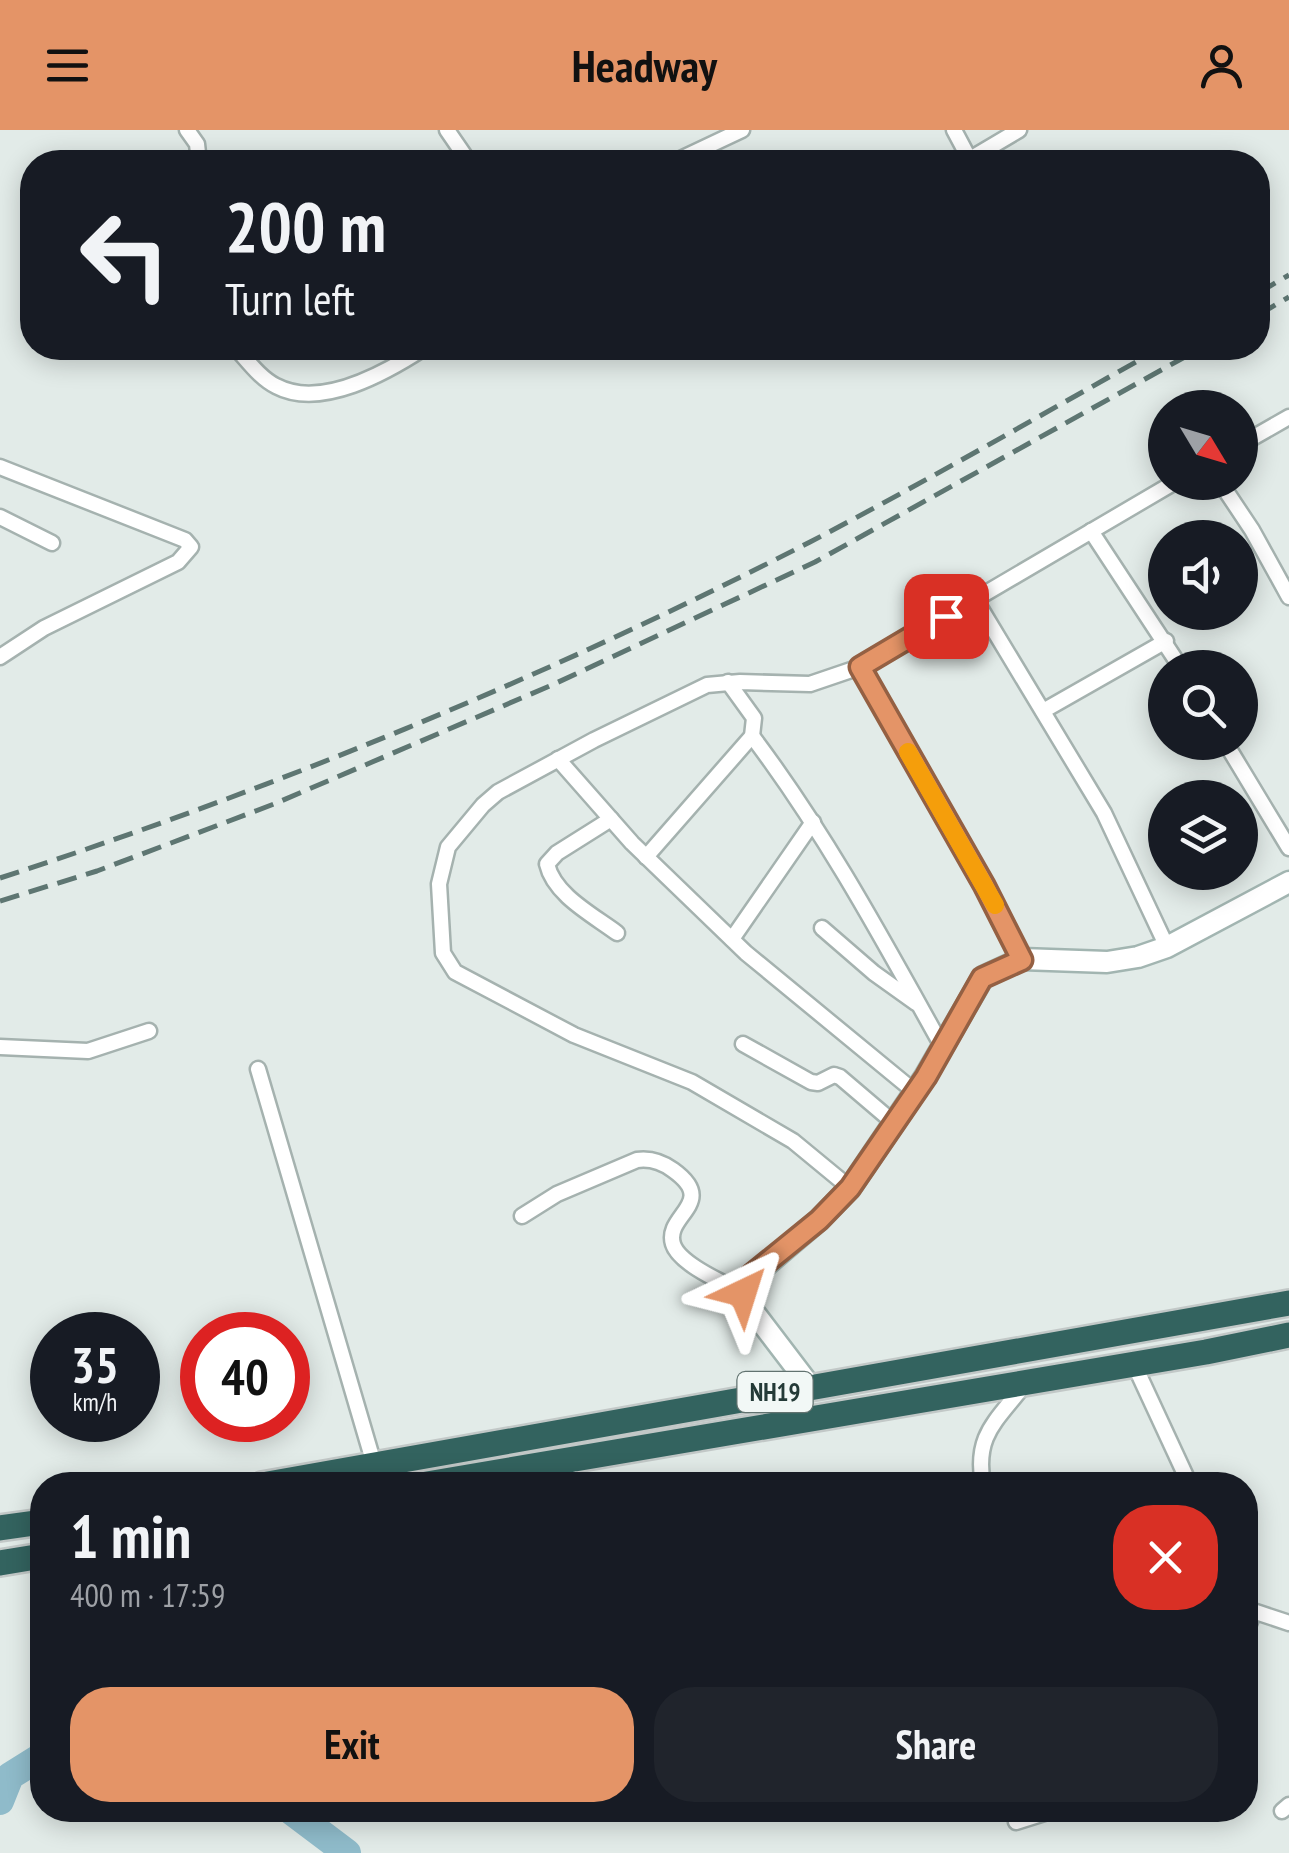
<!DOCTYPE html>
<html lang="en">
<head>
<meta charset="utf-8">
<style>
	body { margin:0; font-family:"PT Sans Narrow",sans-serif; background:#20242c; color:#f1f3f6; height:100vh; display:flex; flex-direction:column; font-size:38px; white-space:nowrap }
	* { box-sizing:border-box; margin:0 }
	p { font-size:32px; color:#9ea1a6 }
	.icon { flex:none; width:55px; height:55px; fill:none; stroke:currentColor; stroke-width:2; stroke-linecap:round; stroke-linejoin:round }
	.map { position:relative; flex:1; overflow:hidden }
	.details { position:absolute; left:30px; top:1342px; width:1228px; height:350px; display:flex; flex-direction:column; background:#171b24; border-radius:40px; box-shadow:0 5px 25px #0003 }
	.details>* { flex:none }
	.top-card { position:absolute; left:20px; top:20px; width:1250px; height:210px; border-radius:40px; box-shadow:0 5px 25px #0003; background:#171b24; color:#f1f3f6; overflow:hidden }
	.needle { width:65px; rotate:128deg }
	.tools { position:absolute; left:1148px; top:260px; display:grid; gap:20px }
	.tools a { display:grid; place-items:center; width:110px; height:110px; border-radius:50%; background:#171b24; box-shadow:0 5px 25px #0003; font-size:50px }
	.speed { position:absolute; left:30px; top:1182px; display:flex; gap:20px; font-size:50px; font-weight:700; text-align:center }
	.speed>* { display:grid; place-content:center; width:130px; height:130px; border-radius:50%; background:#171b24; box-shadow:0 5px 25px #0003; line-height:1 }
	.speed small { font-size:25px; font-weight:400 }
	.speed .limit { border:15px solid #d22; background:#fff; color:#111 }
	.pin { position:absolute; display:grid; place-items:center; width:85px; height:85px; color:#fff; margin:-42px; border-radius:20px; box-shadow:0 5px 15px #0006 }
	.me { position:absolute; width:110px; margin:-55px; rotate:41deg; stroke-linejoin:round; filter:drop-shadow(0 0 8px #0008) }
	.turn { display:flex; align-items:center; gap:35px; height:210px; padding:0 40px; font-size:45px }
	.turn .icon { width:130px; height:130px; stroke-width:2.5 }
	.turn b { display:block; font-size:70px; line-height:85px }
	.round { display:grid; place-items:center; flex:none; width:105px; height:105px; border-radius:40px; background:#20242c }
	.summary { display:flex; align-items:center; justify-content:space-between; height:170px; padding:0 40px }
	h1 { font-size:60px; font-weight:600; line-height:75px }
	.primary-button { display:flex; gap:20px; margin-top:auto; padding:20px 40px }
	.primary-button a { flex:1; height:115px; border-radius:40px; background:#e49467; color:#111; font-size:40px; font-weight:600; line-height:115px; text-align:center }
	.primary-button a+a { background:#20242c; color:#f1f3f6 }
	header { display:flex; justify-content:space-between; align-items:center; height:130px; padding:0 40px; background:#e49467; color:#111; font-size:45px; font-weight:600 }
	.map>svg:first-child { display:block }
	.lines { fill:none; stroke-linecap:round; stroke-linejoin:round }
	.river { stroke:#8fbbca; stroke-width:28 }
	.lane-casing { stroke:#a5b2af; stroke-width:12 }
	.street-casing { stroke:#a5b2af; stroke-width:19 }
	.secondary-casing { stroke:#a2b5b1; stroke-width:25 }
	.highway-casing { stroke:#c2c8c7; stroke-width:30 }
	.lane { stroke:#fff; stroke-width:8 }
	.street { stroke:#fff; stroke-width:14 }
	.secondary { stroke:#fff; stroke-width:20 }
	.highway { stroke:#33635f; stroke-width:25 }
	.rail { stroke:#5e7672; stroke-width:5; stroke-dasharray:20 10; stroke-linecap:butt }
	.route-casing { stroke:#946043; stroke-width:25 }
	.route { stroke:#e49467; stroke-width:18 }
	.slow { stroke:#f59e0b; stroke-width:18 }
	.labels { text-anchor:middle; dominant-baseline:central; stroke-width:9; stroke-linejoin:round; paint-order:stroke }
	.shield { fill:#f2f8f6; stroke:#627370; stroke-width:2.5 }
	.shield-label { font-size:25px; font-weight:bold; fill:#243a37 }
</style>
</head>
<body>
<header><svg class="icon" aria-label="menu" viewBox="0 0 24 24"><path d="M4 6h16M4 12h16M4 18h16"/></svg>Headway<svg class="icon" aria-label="person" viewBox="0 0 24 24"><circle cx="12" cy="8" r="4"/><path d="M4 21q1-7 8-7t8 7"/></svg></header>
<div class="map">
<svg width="1289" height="1723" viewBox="0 0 1289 1723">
	<rect width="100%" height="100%" fill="#e2ebe8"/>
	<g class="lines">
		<g class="river">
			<polyline points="0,1671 10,1646 42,1626"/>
			<polyline points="290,1680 347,1723"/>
		</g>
		<defs>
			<polyline id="lane" points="566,1335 582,1355"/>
			<g id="street">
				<polyline points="187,0 197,14 199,32"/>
				<polyline points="447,0 469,32"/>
				<polyline points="954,0 971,32"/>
				<polyline points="674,32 742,0"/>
				<polyline points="965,32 1019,0"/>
				<path d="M236,218C248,231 260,248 276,256C321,280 387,242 424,218"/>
				<polyline points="1240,315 1289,287"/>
				<polyline points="0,337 185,410 191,417 178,432 44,498 0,527"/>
				<polyline points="1220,352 1252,400 1289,467"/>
				<polyline points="0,387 52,413"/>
				<polyline points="1091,401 1181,538"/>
				<polyline points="975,469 1104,683 1167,817"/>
				<polyline points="860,537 985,755 1022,829"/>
				<polyline points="1043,581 1166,511"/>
				<path d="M752,606C826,704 883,810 942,916"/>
				<polyline points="1225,612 1289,718"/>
				<polyline points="558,629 632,713 746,823 915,962"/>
				<path d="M611,689L557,723L547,734C554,765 593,785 617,803"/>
				<polyline points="646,727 752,606 754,588 728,552"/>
				<polyline points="822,798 874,843 916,873"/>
				<polyline points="732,809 813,692"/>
				<polyline points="743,914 811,952 818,953 834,945 840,947 894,993"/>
				<polyline points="0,917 88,921 149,901"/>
				<polyline points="258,939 374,1334"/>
				<polyline points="850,1058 793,1011 692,952 574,905 455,842 443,823 439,754 448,717 483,675 498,662 594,610 707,555 740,552 810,554 860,537 1175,352"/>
				<path d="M522,1086L557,1064L637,1030C651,1028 662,1032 673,1040C719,1073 664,1085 673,1114C679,1134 724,1153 743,1163"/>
				<polyline points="1133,1232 1190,1355"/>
				<path d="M983,1355C974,1305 996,1292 1024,1255"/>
				<polyline points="1245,1467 1251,1489 1245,1504"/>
				<polyline points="1250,1480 1289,1493"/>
				<polyline points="1282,1681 1289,1675"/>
				<polyline points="1016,1692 1054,1680"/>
			</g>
			<polyline id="secondary" points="810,1256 746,1172 743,1163 745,1153 819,1090 850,1058 925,947 983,847 1022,829 1107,832 1138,827 1167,817 1289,752"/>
			<g id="highway">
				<polyline points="262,1355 1289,1173"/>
				<polyline points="421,1355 1206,1222 1289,1205"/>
				<polyline points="0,1398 42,1392"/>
				<polyline points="0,1433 42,1426"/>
			</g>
		</defs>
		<use href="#lane" class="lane-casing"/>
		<use href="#street" class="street-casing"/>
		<use href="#secondary" class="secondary-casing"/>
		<use href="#highway" class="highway-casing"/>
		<use href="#lane" class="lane"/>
		<use href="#street" class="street"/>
		<use href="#secondary" class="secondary"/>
		<use href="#highway" class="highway"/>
		<g class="rail">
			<polyline points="1258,163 1289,145"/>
			<polyline points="1258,185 1289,167"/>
			<path d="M0,748C277,658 551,545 810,412C929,350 1044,283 1161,218"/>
			<polyline points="0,771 97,741 274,674 552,555 815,432 1201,218"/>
		</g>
	</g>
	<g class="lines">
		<defs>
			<polyline id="route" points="743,1163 750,1146 819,1090 850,1058 926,947 982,848 1022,830 984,755 860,537 946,486"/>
		</defs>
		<use href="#route" class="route-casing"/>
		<use href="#route" class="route"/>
		<polyline class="slow" points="908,622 995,775"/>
	</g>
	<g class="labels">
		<rect class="shield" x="737.5" y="1242" width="75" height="40" rx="8"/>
		<g class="shield-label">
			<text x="775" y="1262">NH19</text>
		</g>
	</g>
</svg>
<div class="tools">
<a><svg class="needle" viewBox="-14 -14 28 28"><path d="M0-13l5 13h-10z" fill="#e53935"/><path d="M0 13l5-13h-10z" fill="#9ea1a6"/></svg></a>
<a><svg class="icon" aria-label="sound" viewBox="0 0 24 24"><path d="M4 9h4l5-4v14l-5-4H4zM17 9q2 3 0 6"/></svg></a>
<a><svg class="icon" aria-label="search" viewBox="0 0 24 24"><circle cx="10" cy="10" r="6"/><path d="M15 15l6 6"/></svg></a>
<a><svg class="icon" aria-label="layers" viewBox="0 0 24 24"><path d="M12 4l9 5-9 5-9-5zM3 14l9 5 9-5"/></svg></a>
</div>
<div class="speed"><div>35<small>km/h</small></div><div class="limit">40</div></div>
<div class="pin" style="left:946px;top:486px;background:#d93025"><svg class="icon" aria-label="arrive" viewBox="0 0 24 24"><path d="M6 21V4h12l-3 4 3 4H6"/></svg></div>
<svg class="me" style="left:743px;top:1163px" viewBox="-20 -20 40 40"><path d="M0-17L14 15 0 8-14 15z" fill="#e49467" stroke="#fff" stroke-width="4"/></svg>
<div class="top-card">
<div class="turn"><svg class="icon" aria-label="left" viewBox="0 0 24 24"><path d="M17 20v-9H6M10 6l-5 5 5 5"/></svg><div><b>200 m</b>Turn left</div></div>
</div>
<section class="details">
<div class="summary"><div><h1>1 min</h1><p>400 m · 17:59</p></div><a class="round" style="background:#d93025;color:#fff"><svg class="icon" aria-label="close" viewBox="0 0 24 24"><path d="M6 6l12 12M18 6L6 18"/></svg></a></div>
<div class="primary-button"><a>Exit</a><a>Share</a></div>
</section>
</div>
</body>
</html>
